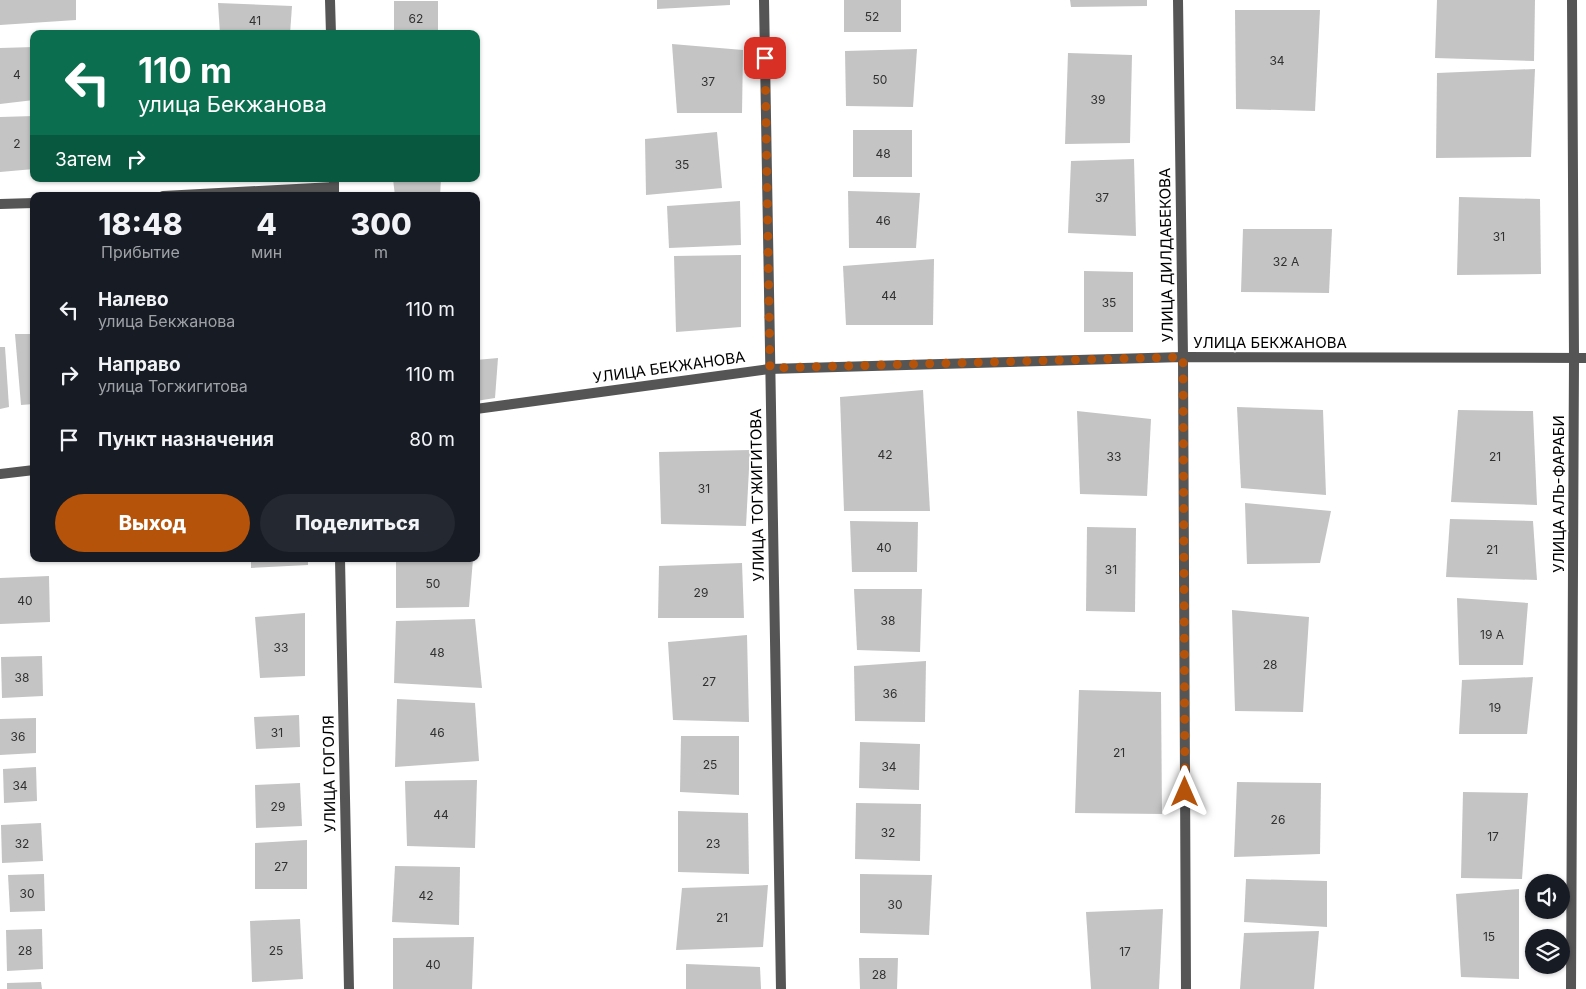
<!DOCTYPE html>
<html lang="ru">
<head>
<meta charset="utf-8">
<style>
	body { margin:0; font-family:Inter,sans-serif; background:#242831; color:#f1f3f6; height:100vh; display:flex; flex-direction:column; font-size:19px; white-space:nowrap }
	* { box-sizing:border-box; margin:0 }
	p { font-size:16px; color:#9ea1a6 }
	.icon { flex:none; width:28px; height:28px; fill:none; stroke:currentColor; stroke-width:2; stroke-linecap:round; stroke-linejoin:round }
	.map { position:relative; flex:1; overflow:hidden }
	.panel { position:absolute; left:30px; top:192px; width:450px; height:370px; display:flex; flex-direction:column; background:#171b24; border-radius:10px; box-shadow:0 1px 4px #0004 }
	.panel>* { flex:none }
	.hud { position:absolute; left:30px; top:30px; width:450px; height:152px; border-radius:10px; box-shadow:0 1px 4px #0004; background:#0b6e4f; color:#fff; overflow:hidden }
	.buttons { position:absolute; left:1525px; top:874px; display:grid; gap:10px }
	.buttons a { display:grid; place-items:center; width:45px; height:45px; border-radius:50%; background:#171b24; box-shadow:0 1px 4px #0004; font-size:25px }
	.pin { position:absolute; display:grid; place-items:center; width:42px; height:42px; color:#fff; margin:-21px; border-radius:10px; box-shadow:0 2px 8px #0006 }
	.me { position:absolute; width:55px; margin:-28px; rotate:0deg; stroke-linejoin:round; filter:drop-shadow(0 0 4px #0008) }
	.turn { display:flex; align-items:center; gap:18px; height:105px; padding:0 25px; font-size:22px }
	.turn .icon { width:65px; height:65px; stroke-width:2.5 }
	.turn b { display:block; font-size:35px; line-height:42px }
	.then { display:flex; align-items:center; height:48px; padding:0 25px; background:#0003; gap:10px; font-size:19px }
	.eta { display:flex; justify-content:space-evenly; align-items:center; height:85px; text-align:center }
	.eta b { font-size:30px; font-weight:800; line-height:35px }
	.action { display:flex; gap:10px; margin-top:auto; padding:10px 25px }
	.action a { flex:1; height:58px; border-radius:30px; background:#b45309; color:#fff; font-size:20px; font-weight:800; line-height:58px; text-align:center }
	.action a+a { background:#242831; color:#f1f3f6 }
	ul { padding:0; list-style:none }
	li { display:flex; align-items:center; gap:15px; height:65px; padding:0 25px }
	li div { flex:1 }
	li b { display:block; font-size:19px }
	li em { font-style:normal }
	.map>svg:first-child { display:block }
	.building { fill:#c4c4c4 }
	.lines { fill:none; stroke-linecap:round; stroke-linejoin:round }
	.minor { stroke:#555; stroke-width:10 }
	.route { stroke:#b45309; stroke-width:9; stroke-dasharray:0 16.2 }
	.labels { text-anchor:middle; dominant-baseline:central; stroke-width:4; stroke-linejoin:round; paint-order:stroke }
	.number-label { font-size:12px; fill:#313131 }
	.street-label { font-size:15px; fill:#000; stroke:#fff }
</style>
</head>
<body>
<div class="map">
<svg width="1586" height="989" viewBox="0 0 1586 989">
	<rect width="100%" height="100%" fill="#fff"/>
	<g class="building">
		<polygon points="0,0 76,0 76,20 0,25"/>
		<polygon points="657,0 730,0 730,5 657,9"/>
		<rect x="844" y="0" width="57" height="32"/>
		<polygon points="1070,0 1147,0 1147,6 1071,7"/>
		<polygon points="1437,0 1535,0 1534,61 1435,58"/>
		<rect x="394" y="1" width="44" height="33"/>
		<polygon points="218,3 292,6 290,34 220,34"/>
		<polygon points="1235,10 1320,10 1315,111 1236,109"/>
		<polygon points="672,44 743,50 742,113 677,113"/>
		<polygon points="34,47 34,100 0,104 0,48"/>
		<polygon points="917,49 913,107 846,106 845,51"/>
		<polygon points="1068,53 1132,55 1130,143 1065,144"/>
		<polygon points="1535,69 1531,157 1436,158 1437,73"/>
		<polygon points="34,116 34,169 0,172 0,117"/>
		<rect x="853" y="130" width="59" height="47"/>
		<polygon points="717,132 722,188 646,195 645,139"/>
		<polygon points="1134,159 1136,236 1068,233 1071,161"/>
		<polygon points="393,179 441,179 440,196 395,196"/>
		<polygon points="848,191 920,193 916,248 849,248"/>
		<polygon points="1459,197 1540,199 1541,274 1457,275"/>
		<polygon points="740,201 741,245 669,248 667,206"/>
		<polygon points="1243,229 1332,229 1329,293 1241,292"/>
		<polygon points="741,255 741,327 676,332 674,256"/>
		<polygon points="934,259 933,325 846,325 843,266"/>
		<polygon points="1084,271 1133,272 1133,332 1084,332"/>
		<polygon points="15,334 34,334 34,404 21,405"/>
		<polygon points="0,347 5,347 9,407 0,409"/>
		<polygon points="498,358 495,398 476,401 476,360"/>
		<polygon points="923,390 930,511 844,511 840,397"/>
		<polygon points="1237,407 1323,410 1326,495 1241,488"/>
		<polygon points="1458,410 1533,411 1537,505 1451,502"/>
		<polygon points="1077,411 1151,419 1147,496 1080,494"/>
		<polygon points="750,450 746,526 661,524 659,452"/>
		<polygon points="1245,503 1331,511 1320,563 1247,564"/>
		<polygon points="1450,519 1533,521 1537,580 1446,577"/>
		<polygon points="850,521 918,522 917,572 852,572"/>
		<polygon points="1087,527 1136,528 1135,612 1086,611"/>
		<polygon points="251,559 308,559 308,565 251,568"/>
		<polygon points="396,559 473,559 469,607 396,608"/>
		<polygon points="742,563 744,618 658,618 659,566"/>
		<polygon points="49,576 50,622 0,624 0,578"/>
		<polygon points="854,589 922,589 920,652 857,650"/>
		<polygon points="1457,598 1528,603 1523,665 1459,665"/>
		<polygon points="1232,610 1309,617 1303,712 1235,711"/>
		<polygon points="305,613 305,676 260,678 255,617"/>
		<polygon points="475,619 482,688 394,683 396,621"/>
		<polygon points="747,635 749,722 673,720 668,642"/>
		<polygon points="42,656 43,696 2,698 1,657"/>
		<polygon points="926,661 925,722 855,721 854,666"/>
		<polygon points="1533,677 1527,734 1459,734 1462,680"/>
		<polygon points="1079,690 1161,692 1162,814 1075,813"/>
		<polygon points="397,699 475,703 479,761 395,767"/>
		<polygon points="299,715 300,747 256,749 254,717"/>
		<polygon points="36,718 36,753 0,755 0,719"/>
		<polygon points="681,736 739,736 739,795 680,792"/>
		<polygon points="860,742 920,744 919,790 859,788"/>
		<polygon points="36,767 37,801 4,803 3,769"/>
		<polygon points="477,780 475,848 407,846 405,781"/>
		<polygon points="1237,782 1321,783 1320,854 1234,857"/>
		<polygon points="300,783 302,826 256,828 255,785"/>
		<polygon points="1463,792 1528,793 1522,879 1461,878"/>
		<polygon points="856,803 921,804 920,861 855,859"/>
		<polygon points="678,811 748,813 749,874 678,872"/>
		<polygon points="41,823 43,861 2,863 1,825"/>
		<polygon points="307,840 307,889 255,889 255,843"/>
		<polygon points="395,866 460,867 459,925 392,922"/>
		<polygon points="44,874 45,911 10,912 8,875"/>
		<polygon points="860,874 932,875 929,935 860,933"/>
		<polygon points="1246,879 1327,881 1327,927 1244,922"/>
		<polygon points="768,885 763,947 676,950 682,888"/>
		<polygon points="1519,889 1519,979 1461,977 1456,894"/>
		<polygon points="1163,909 1159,989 1091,989 1086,912"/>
		<polygon points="300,919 303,979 252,982 250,921"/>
		<polygon points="42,929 43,969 7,971 6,930"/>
		<polygon points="1319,931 1314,989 1240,989 1244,933"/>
		<polygon points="474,937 472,989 393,989 393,938"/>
		<polygon points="859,958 898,958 897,989 860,989"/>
		<polygon points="686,964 760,967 761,989 686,989"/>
		<polygon points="41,982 42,989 7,989 7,983"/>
	</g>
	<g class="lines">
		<g class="minor">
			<polyline points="330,0 331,34"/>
			<polyline points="764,0 781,989"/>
			<polyline points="1178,0 1183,357 1186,989"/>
			<polyline points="334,179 334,196"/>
			<polyline points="163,196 334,187"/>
			<polyline points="0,204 34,203"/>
			<polyline points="476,409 769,369 1183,357 1586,358"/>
			<polyline points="0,474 34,470"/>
			<polyline points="340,559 349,989"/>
			<polyline points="1571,989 1574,358 1572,0"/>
		</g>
	</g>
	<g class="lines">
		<polyline class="route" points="765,58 770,368 1183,357 1185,792"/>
	</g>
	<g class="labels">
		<g class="number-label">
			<text x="872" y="16">52</text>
			<text x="416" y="18">62</text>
			<text x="255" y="20">41</text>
			<text x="1277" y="60">34</text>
			<text x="17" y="74">4</text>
			<text x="880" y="79">50</text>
			<text x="708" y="81">37</text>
			<text x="1098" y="99">39</text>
			<text x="17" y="143">2</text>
			<text x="883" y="153">48</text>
			<text x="682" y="164">35</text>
			<text x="1102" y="197">37</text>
			<text x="883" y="220">46</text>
			<text x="1499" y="236">31</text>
			<text x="1286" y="261">32 А</text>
			<text x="889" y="295">44</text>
			<text x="1109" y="302">35</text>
			<text x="885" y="454">42</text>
			<text x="1114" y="456">33</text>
			<text x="1495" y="456">21</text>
			<text x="704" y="488">31</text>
			<text x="884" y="547">40</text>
			<text x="1492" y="549">21</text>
			<text x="1111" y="569">31</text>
			<text x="433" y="583">50</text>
			<text x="701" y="592">29</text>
			<text x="25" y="600">40</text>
			<text x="888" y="620">38</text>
			<text x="1492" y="634">19 А</text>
			<text x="281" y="647">33</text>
			<text x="437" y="652">48</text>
			<text x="1270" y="664">28</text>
			<text x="22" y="677">38</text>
			<text x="709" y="681">27</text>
			<text x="890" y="693">36</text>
			<text x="1495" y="707">19</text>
			<text x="277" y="732">31</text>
			<text x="437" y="732">46</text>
			<text x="18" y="736">36</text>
			<text x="1119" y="752">21</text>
			<text x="710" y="764">25</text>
			<text x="889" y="766">34</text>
			<text x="20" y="785">34</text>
			<text x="278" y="806">29</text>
			<text x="441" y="814">44</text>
			<text x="1278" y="819">26</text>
			<text x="888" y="832">32</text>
			<text x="1493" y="836">17</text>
			<text x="22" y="843">32</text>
			<text x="713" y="843">23</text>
			<text x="281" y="866">27</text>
			<text x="27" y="893">30</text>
			<text x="426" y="895">42</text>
			<text x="895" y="904">30</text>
			<text x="722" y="917">21</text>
			<text x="1489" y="936">15</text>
			<text x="25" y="950">28</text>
			<text x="276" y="950">25</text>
			<text x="1125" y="951">17</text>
			<text x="433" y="964">40</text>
			<text x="879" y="974">28</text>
		</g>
		<g class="street-label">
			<text transform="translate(1166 255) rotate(-91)">УЛИЦА ДИЛДАБЕКОВА</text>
			<text x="1270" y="342">УЛИЦА БЕКЖАНОВА</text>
			<text transform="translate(669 367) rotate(-8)">УЛИЦА БЕКЖАНОВА</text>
			<text transform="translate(1558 494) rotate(-90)">УЛИЦА АЛЬ-ФАРАБИ</text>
			<text transform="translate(757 495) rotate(-91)">УЛИЦА ТОГЖИГИТОВА</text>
			<text transform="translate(329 774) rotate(-91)">УЛИЦА ГОГОЛЯ</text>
		</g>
	</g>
</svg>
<div class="buttons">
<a><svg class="icon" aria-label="sound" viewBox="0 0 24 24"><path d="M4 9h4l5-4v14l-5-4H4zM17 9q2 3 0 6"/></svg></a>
<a><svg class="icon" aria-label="layers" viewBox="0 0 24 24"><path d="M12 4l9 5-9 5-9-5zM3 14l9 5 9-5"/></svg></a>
</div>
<div class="pin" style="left:765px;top:58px;background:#d93025"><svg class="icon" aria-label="arrive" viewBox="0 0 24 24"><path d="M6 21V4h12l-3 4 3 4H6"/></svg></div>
<svg class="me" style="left:1185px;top:792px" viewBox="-20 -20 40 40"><path d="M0-17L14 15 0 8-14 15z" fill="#b45309" stroke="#fff" stroke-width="4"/></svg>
<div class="hud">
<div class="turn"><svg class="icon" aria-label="left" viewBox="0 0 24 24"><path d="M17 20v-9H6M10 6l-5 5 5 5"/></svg><div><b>110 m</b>улица Бекжанова</div></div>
<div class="then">Затем<svg class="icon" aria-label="right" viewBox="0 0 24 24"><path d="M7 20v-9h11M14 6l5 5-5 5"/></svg></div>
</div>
<section class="panel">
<div class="eta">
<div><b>18:48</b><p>Прибытие</p></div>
<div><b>4</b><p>мин</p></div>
<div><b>300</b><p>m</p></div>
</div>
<ul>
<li><svg class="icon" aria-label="left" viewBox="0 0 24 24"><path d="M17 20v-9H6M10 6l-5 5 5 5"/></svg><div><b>Налево</b><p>улица Бекжанова</p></div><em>110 m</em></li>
<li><svg class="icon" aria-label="right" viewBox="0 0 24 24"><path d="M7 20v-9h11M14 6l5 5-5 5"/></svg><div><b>Направо</b><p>улица Тогжигитова</p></div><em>110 m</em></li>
<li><svg class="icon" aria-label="arrive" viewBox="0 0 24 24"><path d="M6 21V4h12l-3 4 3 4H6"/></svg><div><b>Пункт назначения</b></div><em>80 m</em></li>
</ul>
<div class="action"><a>Выход</a><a>Поделиться</a></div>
</section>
</div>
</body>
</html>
